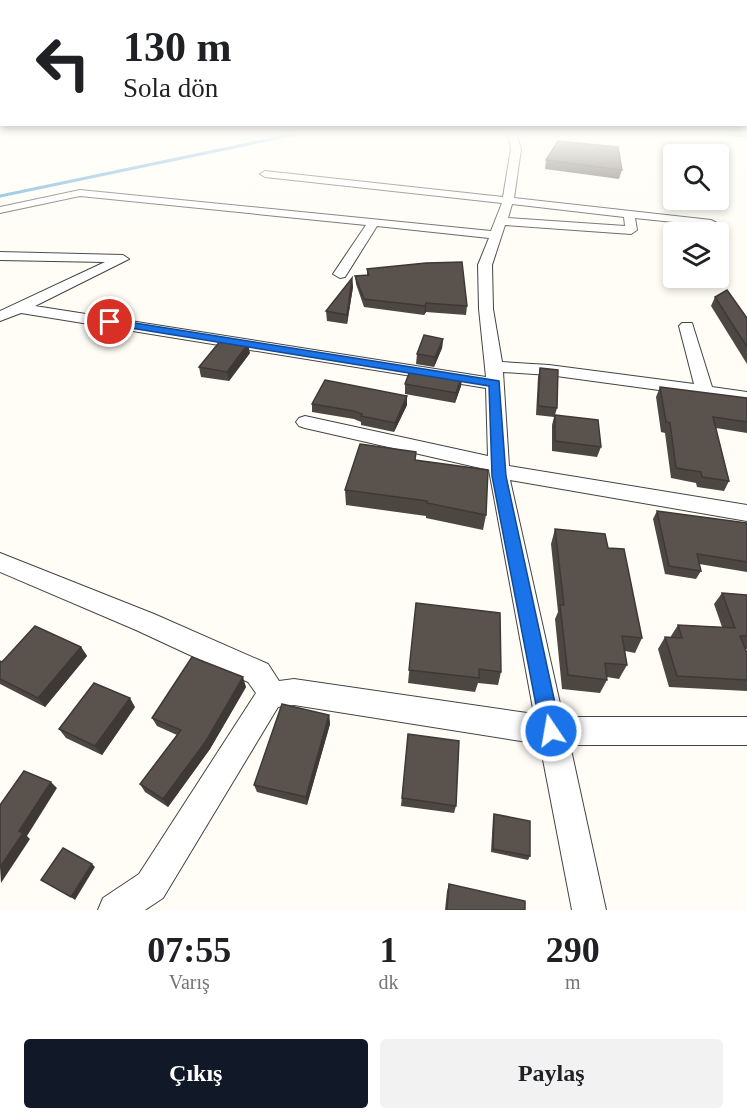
<!DOCTYPE html>
<html lang="tr">
<head>
<meta charset="utf-8">
<style>
	body { margin:0; font-family:Georgia,serif; background:#f2f2f2; color:#202124; height:100vh; display:flex; flex-direction:column; font-size:22px; white-space:nowrap }
	* { box-sizing:border-box; margin:0 }
	p { font-size:20px; color:#757577 }
	.icon { flex:none; width:33px; height:33px; fill:none; stroke:currentColor; stroke-width:2; stroke-linecap:round; stroke-linejoin:round }
	.map { position:relative; height:910px; overflow:hidden }
	.details { display:flex; flex-direction:column; background:#fff; flex:1 }
	.details>* { flex:none }
	.hud { position:absolute; left:0px; top:0px; width:747px; height:126px; box-shadow:0 3px 9px #0003; background:#fff; color:#202124; overflow:hidden }
	.buttons { position:absolute; left:663px; top:144px; display:grid; gap:12px }
	.buttons a { display:grid; place-items:center; width:66px; height:66px; border-radius:6px; background:#fff; box-shadow:0 3px 9px #0003; font-size:30px }
	.pin { position:absolute; display:grid; place-items:center; width:51px; height:51px; color:#fff; margin:-26px; border:3px solid #fff; border-radius:50%; box-shadow:0 2px 6px #0007 }
	.me { position:absolute; width:66px; margin:-33px; rotate:348deg; stroke-linejoin:round; filter:drop-shadow(0 0 4px #0008) }
	.turn { display:flex; align-items:center; gap:21px; height:126px; padding:0 24px; font-size:27px }
	.turn .icon { width:78px; height:78px; stroke-width:2.5 }
	.turn b { display:block; font-size:42px; line-height:51px }
	.eta { display:flex; justify-content:space-evenly; align-items:center; height:102px; text-align:center }
	.eta b { font-size:36px; font-weight:800; line-height:42px }
	.primary-button { display:flex; gap:12px; margin-top:auto; padding:12px 24px }
	.primary-button a { flex:1; height:69px; border-radius:6px; background:#111827; color:#fff; font-size:24px; font-weight:800; line-height:69px; text-align:center }
	.primary-button a+a { background:#f2f2f2; color:#202124 }
	.map>svg:first-child { display:block }
	.lines { fill:none; stroke-linecap:round; stroke-linejoin:round }
	.stream { stroke:#3f96cf; stroke-width:3 }
	.minor-casing { stroke:#444; stroke-width:2 }
	.minor { fill:#fff; fill-rule:evenodd }
	.wall { fill:#4d4742 }
	.shaded-wall { fill:#3f3936 }
	.building { fill:#5a524d; stroke:#3f3936; stroke-width:1.5 }
	.route { fill:#1a73e8; stroke:#114b97; stroke-width:1.5 }
</style>
</head>
<body>
<div class="map">
<svg width="747" height="910" viewBox="0 0 747 910">
	<rect width="100%" height="100%" fill="#fffdf5"/>
	<g class="lines">
		<g class="stream">
			<polyline points="727,134 747,136"/>
			<polyline points="0,196 296,134"/>
		</g>
		<defs>
			<path id="minor" d="M508,134H516L521,149L514,198L711,220L717,223L711,226L635,218L637,230L631,234L505,225L492,265L493,309L502,362L549,365L694,384L679,326L682,323H692L712,387L747,392V402L549,375L503,372L509,466L747,505V521L510,480L563,717H747V745H570L606,910H572L540,744L294,705L278,707L163,898L145,910H98L103,898L139,874L256,693L248,682L136,630L0,572V553L154,614L268,664L279,681L294,679L534,714L489,470L305,428L299,426L296,422L299,418L305,416L488,456L486,388L21,313L0,321V311L105,262L0,260V252L123,255L129,259L35,306L486,377L479,309L478,265L489,238L377,226L345,277L340,278L333,274L366,225L80,196L0,213V207L80,190L491,231L502,203L265,177L260,174L265,171L503,197L511,149ZM512,204L624,217L625,226L508,218Z"/>
		</defs>
		<use href="#minor" class="minor-casing"/>
		<use href="#minor" class="minor"/>
	</g>
	<g class="wall">
		<polygon points="546,160 622,170 619,179 545,169"/>
		<polygon points="367,269 467,306 466,315 426,312 424,315 364,307 356,284 355,276 367,275"/>
		<polygon points="352,278 353,287 347,324 327,321 326,311"/>
		<polygon points="715,297 747,318 747,364 711,306"/>
		<polygon points="443,339 442,348 434,367 416,364 417,354"/>
		<polygon points="250,353 229,381 201,377 199,367"/>
		<polygon points="540,368 557,408 555,415 601,447 597,457 552,451 552,425 554,417 536,415 538,377"/>
		<polygon points="462,376 461,386 455,403 405,394 405,384"/>
		<polygon points="660,387 747,398 747,433 716,428 729,481 724,491 697,487 696,483 671,478 665,433 661,432 656,397"/>
		<polygon points="407,396 407,405 394,432 361,425 361,422 354,419 312,412 312,404"/>
		<polygon points="416,460 486,515 483,530 426,518 426,516 346,505 345,490"/>
		<polygon points="657,511 747,523 747,572 699,564 701,571 696,579 665,574 653,519"/>
		<polygon points="555,529 608,548 642,638 635,653 625,651 627,665 619,679 607,677 607,680 600,693 562,689 555,619 558,612 551,544"/>
		<polygon points="722,593 747,595 747,649 745,649 747,653 747,691 669,687 658,649 665,637 671,638 671,636 678,625 722,627 714,604"/>
		<polygon points="416,603 501,672 498,685 478,683 475,692 408,683"/>
		<polygon points="81,647 87,656 45,707 0,684 0,661 2,662"/>
		<polygon points="246,687 210,749 168,807 145,792 140,784 177,735 157,726 152,718"/>
		<polygon points="135,707 102,755 66,738 59,729"/>
		<polygon points="329,715 330,724 307,805 257,792 254,785"/>
		<polygon points="408,734 456,806 454,813 401,806"/>
		<polygon points="494,814 530,856 528,860 491,852 493,817"/>
		<polygon points="449,884 525,910 445,910 447,891"/>
	</g>
	<g class="shaded-wall">
		<polygon points="352,278 353,287 347,324 347,315"/>
		<polygon points="426,303 426,312 424,315 425,306"/>
		<polygon points="443,339 442,348 434,367 435,357"/>
		<polygon points="248,344 250,353 229,381 227,372"/>
		<polygon points="462,376 461,386 455,403 456,393"/>
		<polygon points="407,396 407,405 394,432 395,423"/>
		<polygon points="81,647 87,656 45,707 38,698"/>
		<polygon points="243,677 246,687 210,749 168,807 163,799"/>
		<polygon points="130,698 135,707 102,755 95,746"/>
		<polygon points="329,715 330,724 307,805 306,797"/>
		<polygon points="51,782 57,788 27,836 30,839 1,883 0,867 19,831"/>
		<polygon points="92,864 95,867 75,900 71,897"/>
	</g>
	<g class="building">
		<polygon points="558,141 618,147 622,170 546,160"/>
		<polygon points="462,262 467,306 426,303 425,306 364,299 355,276 369,275 367,269 426,263"/>
		<polygon points="352,278 347,315 326,311"/>
		<polygon points="727,290 747,318 747,347 715,297"/>
		<polygon points="424,335 443,339 435,357 417,354"/>
		<polygon points="221,340 248,344 227,372 199,367"/>
		<polygon points="411,368 462,376 456,393 405,384"/>
		<polygon points="540,368 558,370 557,408 538,406"/>
		<polygon points="325,380 407,396 395,423 361,416 362,414 354,411 312,404"/>
		<polygon points="660,387 747,398 747,422 713,417 729,481 702,477 701,472 676,468 670,423 666,422"/>
		<polygon points="555,415 598,420 601,447 555,441"/>
		<polygon points="360,444 416,452 415,460 488,470 486,515 427,503 427,501 345,490"/>
		<polygon points="657,511 747,523 747,562 697,554 701,571 669,566"/>
		<polygon points="555,529 605,534 608,548 624,549 642,638 622,636 627,665 605,663 607,680 568,675 560,605 564,605"/>
		<polygon points="722,593 747,595 747,636 740,636 747,653 747,680 677,676 665,637 682,638 678,625 735,628"/>
		<polygon points="416,603 500,613 501,672 479,669 479,678 409,670"/>
		<polygon points="35,626 81,647 38,698 0,679 0,661 2,662"/>
		<polygon points="192,657 243,677 206,741 163,799 140,784 181,730 152,718"/>
		<polygon points="94,683 130,698 95,746 59,729"/>
		<polygon points="282,704 329,715 306,797 254,785"/>
		<polygon points="408,734 459,741 456,806 402,798"/>
		<polygon points="24,771 51,782 19,831 23,833 0,867 0,805"/>
		<polygon points="494,814 530,821 530,856 493,849"/>
		<polygon points="63,848 92,864 71,897 41,880"/>
		<polygon points="449,884 525,901 525,910 447,910"/>
	</g>
	<linearGradient id="sky" x2="0" y2="1"><stop stop-color="#95c6ee"/><stop offset="0.51" stop-color="#fffefa"/><stop offset="1" stop-color="#fffefa" stop-opacity="0"/></linearGradient>
	<rect width="747" height="261" fill="url(#sky)"/>
	<polygon class="route" points="110,319 499,381 506,476 561,731 558,738 551,741 544,738 541,731 492,476 489,386 106,324 104,322"/>
</svg>
<div class="buttons">
<a><svg class="icon" aria-label="search" viewBox="0 0 24 24"><circle cx="10" cy="10" r="6"/><path d="M15 15l6 6"/></svg></a>
<a><svg class="icon" aria-label="layers" viewBox="0 0 24 24"><path d="M12 4l9 5-9 5-9-5zM3 14l9 5 9-5"/></svg></a>
</div>
<div class="pin" style="left:110px;top:322px;background:#d93025"><svg class="icon" aria-label="arrive" viewBox="0 0 24 24"><path d="M6 21V4h12l-3 4 3 4H6"/></svg></div>
<svg class="me" style="left:551px;top:731px" viewBox="-20 -20 40 40"><circle r="17" fill="#1a73e8" stroke="#fff" stroke-width="3"/><path d="M0-11L8 9 0 5-8 9z" fill="#fff"/></svg>
<div class="hud">
<div class="turn"><svg class="icon" aria-label="left" viewBox="0 0 24 24"><path d="M17 20v-9H6M10 6l-5 5 5 5"/></svg><div><b>130 m</b>Sola dön</div></div>
</div>
</div>
<section class="details">
<div class="eta">
<div><b>07:55</b><p>Varış</p></div>
<div><b>1</b><p>dk</p></div>
<div><b>290</b><p>m</p></div>
</div>
<div class="primary-button"><a>Çıkış</a><a>Paylaş</a></div>
</section>
</body>
</html>
